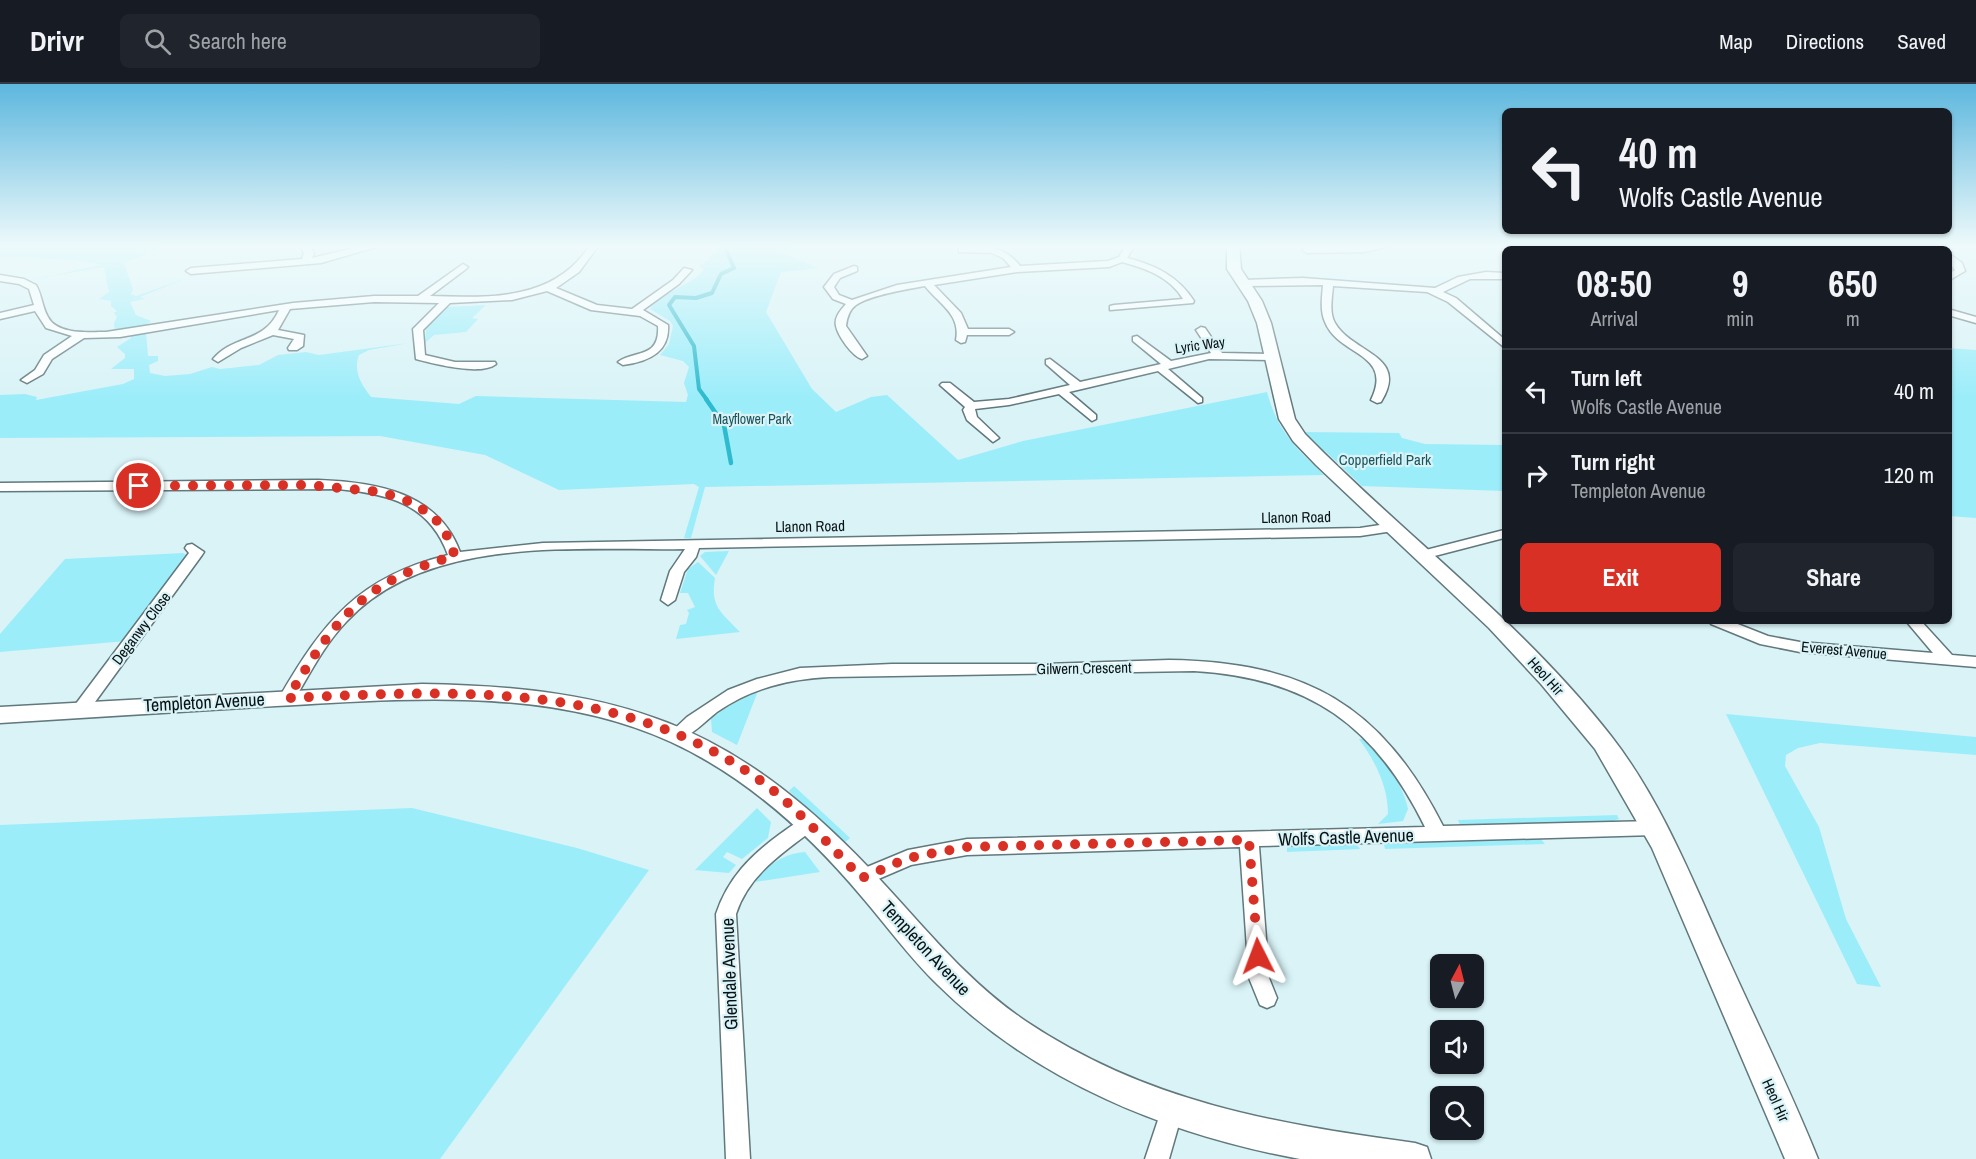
<!DOCTYPE html>
<html lang="en">
<head>
<meta charset="utf-8">
<style>
	body { margin:0; font-family:"Archivo Narrow",sans-serif; background:#20242c; color:#f1f3f6; height:100vh; display:flex; flex-direction:column; font-size:22px; white-space:nowrap }
	* { box-sizing:border-box; margin:0 }
	p { font-size:20px; color:#9ea1a6 }
	.icon { flex:none; width:33px; height:33px; fill:none; stroke:currentColor; stroke-width:2; stroke-linecap:round; stroke-linejoin:round }
	.map { position:relative; flex:1; overflow:hidden }
	.sheet { position:absolute; left:1502px; top:162px; width:450px; height:378px; display:flex; flex-direction:column; background:#171b24; border-radius:9px; box-shadow:0 2px 4px #0004 }
	.sheet>* { flex:none }
	.top-card { position:absolute; left:1502px; top:24px; width:450px; height:126px; border-radius:9px; box-shadow:0 2px 4px #0004; background:#171b24; color:#f1f3f6; overflow:hidden }
	.needle { width:39px; rotate:7deg }
	.controls { position:absolute; left:1430px; top:870px; display:grid; gap:12px }
	.controls a { display:grid; place-items:center; width:54px; height:54px; border-radius:9px; background:#171b24; box-shadow:0 2px 4px #0004; font-size:30px }
	.pin { position:absolute; display:grid; place-items:center; width:51px; height:51px; color:#fff; margin:-26px; border:3px solid #fff; border-radius:50%; box-shadow:0 2px 6px #0007 }
	.me { position:absolute; width:66px; margin:-33px; rotate:357deg; stroke-linejoin:round; filter:drop-shadow(0 0 4px #0008) }
	.turn { display:flex; align-items:center; gap:21px; height:126px; padding:0 18px; font-size:27px }
	.turn .icon { width:78px; height:78px; stroke-width:2.5 }
	.turn b { display:block; font-size:42px; line-height:51px }
	.eta { display:flex; justify-content:space-evenly; align-items:center; height:102px; text-align:center }
	.eta b { font-size:36px; font-weight:800; line-height:42px }
	.button { display:flex; gap:12px; margin-top:auto; padding:12px 18px }
	.button a { flex:1; height:69px; border-radius:9px; background:#d93025; color:#fff; font-size:24px; font-weight:800; line-height:69px; text-align:center }
	.button a+a { background:#20242c; color:#f1f3f6 }
	ul { padding:0; list-style:none }
	li { display:flex; align-items:center; gap:18px; height:84px; padding:0 18px; border-top:2px solid #363941 }
	li div { flex:1 }
	li b { display:block; font-size:22px }
	li em { font-style:normal }
	header { display:flex; align-items:center; gap:36px; box-sizing:border-box; height:84px; padding:0 30px; background:#171b24; border-bottom:2px solid #363941 }
	header strong { font-size:28px }
	nav { display:flex; gap:33px; margin-inline-start:auto; font-size:21px }
	.search { width:420px; height:54px; background:#20242c; display:flex; align-items:center; gap:15px; box-sizing:border-box; padding:0 21px; border-radius:9px; color:#9ea1a6; font-size:22px }
	.map>svg:first-child { display:block }
	.green { fill:#9cedfa }
	.lines { fill:none; stroke-linecap:round; stroke-linejoin:round }
	.stream-far1 { stroke:#2ebbce; stroke-width:4 }
	.stream { stroke:#2ebbce; stroke-width:4.5 }
	.street-casing { stroke:#61787c; stroke-width:3 }
	.secondary-casing { stroke:#61787c; stroke-width:3 }
	.street { fill:#fff; fill-rule:evenodd }
	.secondary { fill:#fff; fill-rule:evenodd }
	.route { stroke:#d93025; stroke-width:10; stroke-dasharray:0 18 }
	.labels { text-anchor:middle; dominant-baseline:central; stroke-width:4.5; stroke-linejoin:round; paint-order:stroke }
	.far-street-label { font-size:14px; fill:#091214; stroke:#d9f3f7 }
	.far-park-label { font-size:14px; fill:#1c545c; stroke:#d9f3f7 }
	.park-label { font-size:15px; fill:#1c545c; stroke:#d9f3f7 }
	.street-label { font-size:15px; fill:#091214; stroke:#d9f3f7 }
	.near-street-label { font-size:18px; fill:#091214; stroke:#d9f3f7 }
</style>
</head>
<body>
<header>
<strong>Drivr</strong>
<div class="search"><svg class="icon" aria-label="search" viewBox="0 0 24 24"><circle cx="10" cy="10" r="6"/><path d="M15 15l6 6"/></svg>Search here</div>
<nav><a>Map</a><a>Directions</a><a>Saved</a></nav>
</header>
<div class="map">
<svg width="1976" height="1075" viewBox="0 0 1976 1075">
	<rect width="100%" height="100%" fill="#d9f3f7"/>
	<g class="green">
		<polygon points="0,161 170,161 124,179 133,205 131,210 136,212 187,194 140,213 145,215 130,218 136,231 151,237 143,244 115,247 114,239 117,233 114,229 117,227 111,222 111,217 99,215 109,208 104,183 35,195 102,181 74,176 0,173"/>
		<path d="M718,161H803L780,168L819,184L781,188L766,228L812,305L836,328L871,313L887,311L958,376L1023,357L1267,308C1278,348 1295,363 1324,391L705,403L691,454H684L699,403L694,400L559,406L485,371L380,352L0,354V311L25,310L37,313L36,316L123,300L134,295V285H111L125,274V270L117,263L131,254V251L146,248L148,272H158V277L149,281L150,289L165,292L190,290L212,283L220,285L259,281L278,271L306,268L319,271L409,259L369,266L359,271C353,287 361,300 371,313L459,320L476,312L686,318L688,311L684,299L689,283L683,277L660,271L669,260L673,242L670,237L650,225C663,205 694,202 704,185L699,182L708,176Z"/>
		<polygon points="486,221 472,234 478,235 466,248 434,251 425,259 426,245 446,223"/>
		<polygon points="1948,264 1976,266 1976,434 1949,432"/>
		<polygon points="1302,348 1399,349 1402,354 1425,360 1504,361 1504,407 1362,402 1325,367 1320,368"/>
		<polygon points="729,467 716,491 700,472 705,468"/>
		<polygon points="183,469 187,471 126,557 0,568 0,550 65,475"/>
		<path d="M698,478L715,494C710,523 721,528 740,548L676,555L680,541L686,540L689,529L687,526L695,523L688,509H680L688,485Z"/>
		<polygon points="758,607 737,661 712,648 711,635 727,623"/>
		<polygon points="1726,630 1976,653 1976,671 1820,659 1798,664 1786,671 1785,682 1819,743 1846,835 1881,903 1857,900"/>
		<path d="M1359,655H1363C1382,673 1403,699 1408,725L1403,737L1378,740L1388,730C1388,702 1375,677 1359,655Z"/>
		<polygon points="794,702 850,754 844,759 789,707"/>
		<polygon points="412,724 577,764 649,786 440,1075 0,1075 0,741"/>
		<polygon points="757,724 771,738 768,754 742,775 727,768 723,773 736,781 729,789 695,786"/>
		<polygon points="1617,731 1619,735 1606,739 1470,743 1460,741 1458,736"/>
		<polygon points="1539,753 1545,760 1385,765 1384,761 1388,757"/>
		<polygon points="1355,759 1360,765 1287,768 1287,763 1290,761"/>
		<path d="M805,768L820,788L755,798C766,782 784,769 805,768Z"/>
	</g>
	<g class="lines">
		<polyline class="stream-far1" points="707,316 699,305 694,262 669,221 675,213 696,214 712,209 721,190 734,184 724,161"/>
		<polyline class="stream" points="706,315 724,341 731,379"/>
		<defs>
			<g id="street">
				<polygon points="300,161 309,161 314,169 312,174 367,161 383,161 321,179 191,190 186,187 191,184 302,175 304,169"/>
				<path d="M590,161H599L579,188L556,204L597,221L632,225L673,196L684,184L692,186L679,200L643,226L668,241C670,269 647,278 623,281L618,278C634,266 660,275 658,242L640,232L591,226L547,207L512,216L450,219L423,246L425,271L455,278H495L496,280C481,292 435,280 416,275L413,245L439,219L374,218L290,225L278,246L304,251L303,262L297,266H289L288,264L294,255L273,251L241,264L218,278L213,275C234,250 264,260 279,226L120,253L84,254L52,275L43,290L27,299L21,296L35,286L44,271L72,252L46,244L35,227L0,235V229L34,221L29,205L19,200L0,197V191L24,195L36,201C42,211 42,223 48,233C57,251 89,248 106,248L293,219L374,212H418L463,180L468,183L466,185L430,212C489,214 555,217 590,161Z"/>
				<path d="M1126,161H1135L1127,174C1155,181 1178,192 1194,217L1193,219L1110,226V222L1114,221L1183,215C1170,193 1145,184 1122,178L1109,183L1017,188L934,201L961,229L968,245H1009L1014,248L1009,251H967L965,258L961,259L956,256C961,230 939,220 925,202C908,205 870,211 856,221C849,226 847,234 846,242L867,272L862,275C852,272 838,252 836,242C834,233 841,226 846,220L833,215L824,203L834,190L854,182L857,183V187L840,194L834,203L839,211L852,216L897,201L1011,183L1003,174L992,169L959,168V164L962,163C985,161 1005,162 1020,182L1108,177L1119,173Z"/>
				<polygon points="1394,161 1365,168 1307,169 1302,166 1307,163"/>
				<polygon points="1660,161 1675,161 1666,165 1651,165"/>
				<polygon points="1800,161 1815,161 1820,164 1796,165"/>
				<polygon points="1915,161 1929,161 1937,165 1923,165"/>
				<polygon points="1948,169 1962,179 1965,187 1948,197 1948,190 1955,186 1948,177"/>
				<path d="M1486,188L1504,189V195H1470L1443,208L1456,214L1504,255V263L1448,218L1427,208L1333,202C1332,214 1329,229 1335,239C1353,270 1410,271 1381,318L1377,319L1371,316C1394,268 1339,273 1325,238C1320,227 1322,213 1323,201L1243,202L1238,199L1243,196L1303,194L1435,204L1458,193Z"/>
				<polygon points="1948,225 1976,233 1976,239 1948,231"/>
				<polygon points="1201,243 1205,244 1222,269 1272,270 1277,273 1272,276 1209,275 1168,285 1202,314 1202,318 1198,319 1158,287 1069,308 1096,331 1096,335 1092,337 1059,310 1009,321 975,325 977,333 999,354 993,358 967,336 963,326 965,323 940,301 942,299 950,299 974,318 1009,315 1070,301 1046,280 1046,276 1050,275 1080,298 1161,280 1133,257 1133,253 1137,252 1171,277 1211,269 1196,246"/>
				<path d="M318,396C375,398 438,408 460,468L543,459L1360,444L1393,439L1400,443L1393,447L1360,452L699,464L696,473L684,488L675,516L668,521L661,516L670,487L685,465C576,467 427,450 346,538C324,561 309,591 293,618H281L279,614C323,538 358,493 448,471C429,419 388,410 338,405L0,407V399Z"/>
				<polygon points="1504,446 1504,454 1423,475 1416,471 1418,468"/>
				<polygon points="192,460 204,468 202,471 87,629 75,629 73,625 75,621 189,469 185,464 187,461"/>
				<polygon points="1709,537 1730,537 1768,552 1800,558 1933,569 1906,537 1921,537 1952,571 1976,573 1976,583 1800,568 1760,560 1711,540"/>
				<path d="M1169,576C1305,578 1381,620 1443,742L1655,737L1661,739L1664,744L1661,749L1655,751L1259,762L1269,894L1277,914L1274,921L1267,924L1260,921L1249,894L1240,763L967,771L911,781L862,802L855,800L852,794L855,788L908,766L967,755L1425,743C1375,641 1309,594 1194,587L830,593C789,595 752,604 717,628C705,637 686,659 671,654L669,650L687,633L728,606L757,595L800,584L892,580H1045Z"/>
				<path d="M808,733L814,735L817,740L814,745C783,769 749,790 736,830L750,1075H726L716,830C728,794 750,772 780,750C789,744 798,736 808,733Z"/>
				<polygon points="1172,1015 1180,1018 1183,1026 1169,1075 1145,1075 1164,1018"/>
			</g>
			<g id="secondary">
				<path d="M1227,161H1239L1241,185L1262,217L1271,239L1295,335L1305,350C1406,453 1522,538 1611,652C1661,716 1692,795 1725,868C1756,937 1790,1005 1818,1075H1785L1652,764L1595,665L1541,600L1489,544L1316,381L1293,357L1279,335L1257,239L1248,217L1227,185Z"/>
				<path d="M422,600C619,603 731,639 869,784C921,838 964,896 1027,938C1147,1018 1275,1040 1415,1059L1427,1063L1431,1075H1300C1168,1051 1035,997 938,901C910,874 887,842 862,813C809,750 747,693 671,658C549,602 407,615 276,622C184,628 92,633 0,639V623Z"/>
			</g>
		</defs>
		<use href="#street" class="street-casing"/>
		<use href="#secondary" class="secondary-casing"/>
		<use href="#street" class="street"/>
		<use href="#secondary" class="secondary"/>
	</g>
	<linearGradient id="sky" x2="0" y2="1"><stop stop-color="#5db7de"/><stop offset="0.52" stop-color="#eefafb"/><stop offset="1" stop-color="#eefafb" stop-opacity="0"/></linearGradient>
	<rect width="1976" height="312" fill="url(#sky)"/>
	<g class="lines">
		<path class="route" d="M139,402L307,401L382,408L410,418L432,431L445,447L455,472C363,497 335,535 288,614C452,607 619,595 761,697C798,724 829,762 862,794L908,774L967,763L1249,756L1258,872"/>
	</g>
	<g class="labels">
		<g class="far-street-label">
			<text transform="translate(1200 261) rotate(-8)">Lyric Way</text>
		</g>
		<g class="far-park-label">
			<text x="752" y="335">Mayflower Park</text>
		</g>
		<g class="park-label">
			<text x="1385" y="375">Copperfield Park</text>
		</g>
		<g class="street-label">
			<text transform="translate(1296 433) rotate(-1)">Llanon Road</text>
			<text transform="translate(810 442) rotate(-1)">Llanon Road</text>
			<text transform="translate(141 544) rotate(-53)">Deganwy Close</text>
			<text transform="translate(1844 566) rotate(5)">Everest Avenue</text>
			<text transform="translate(1084 584) rotate(-1)">Gilwern Crescent</text>
			<text transform="translate(1546 592) rotate(48)">Heol Hir</text>
			<text transform="translate(1776 1016) rotate(66)">Heol Hir</text>
		</g>
		<g class="near-street-label">
			<text transform="translate(204 618) rotate(-3)">Templeton Avenue</text>
			<text transform="translate(1346 753) rotate(-2)">Wolfs Castle Avenue</text>
			<text transform="translate(926 864) rotate(47)">Templeton Avenue</text>
			<text transform="translate(729 890) rotate(-92)">Glendale Avenue</text>
		</g>
	</g>
</svg>
<div class="controls">
<a><svg class="needle" viewBox="-14 -14 28 28"><path d="M0-13l5 13h-10z" fill="#e53935"/><path d="M0 13l5-13h-10z" fill="#9ea1a6"/></svg></a>
<a><svg class="icon" aria-label="sound" viewBox="0 0 24 24"><path d="M4 9h4l5-4v14l-5-4H4zM17 9q2 3 0 6"/></svg></a>
<a><svg class="icon" aria-label="search" viewBox="0 0 24 24"><circle cx="10" cy="10" r="6"/><path d="M15 15l6 6"/></svg></a>
</div>
<div class="pin" style="left:139px;top:402px;background:#d93025"><svg class="icon" aria-label="arrive" viewBox="0 0 24 24"><path d="M6 21V4h12l-3 4 3 4H6"/></svg></div>
<svg class="me" style="left:1258px;top:872px" viewBox="-20 -20 40 40"><path d="M0-17L14 15 0 8-14 15z" fill="#d93025" stroke="#fff" stroke-width="4"/></svg>
<div class="top-card">
<div class="turn"><svg class="icon" aria-label="left" viewBox="0 0 24 24"><path d="M17 20v-9H6M10 6l-5 5 5 5"/></svg><div><b>40 m</b>Wolfs Castle Avenue</div></div>
</div>
<section class="sheet">
<div class="eta">
<div><b>08:50</b><p>Arrival</p></div>
<div><b>9</b><p>min</p></div>
<div><b>650</b><p>m</p></div>
</div>
<ul>
<li><svg class="icon" aria-label="left" viewBox="0 0 24 24"><path d="M17 20v-9H6M10 6l-5 5 5 5"/></svg><div><b>Turn left</b><p>Wolfs Castle Avenue</p></div><em>40 m</em></li>
<li><svg class="icon" aria-label="right" viewBox="0 0 24 24"><path d="M7 20v-9h11M14 6l5 5-5 5"/></svg><div><b>Turn right</b><p>Templeton Avenue</p></div><em>120 m</em></li>
</ul>
<div class="button"><a>Exit</a><a>Share</a></div>
</section>
</div>
</body>
</html>
